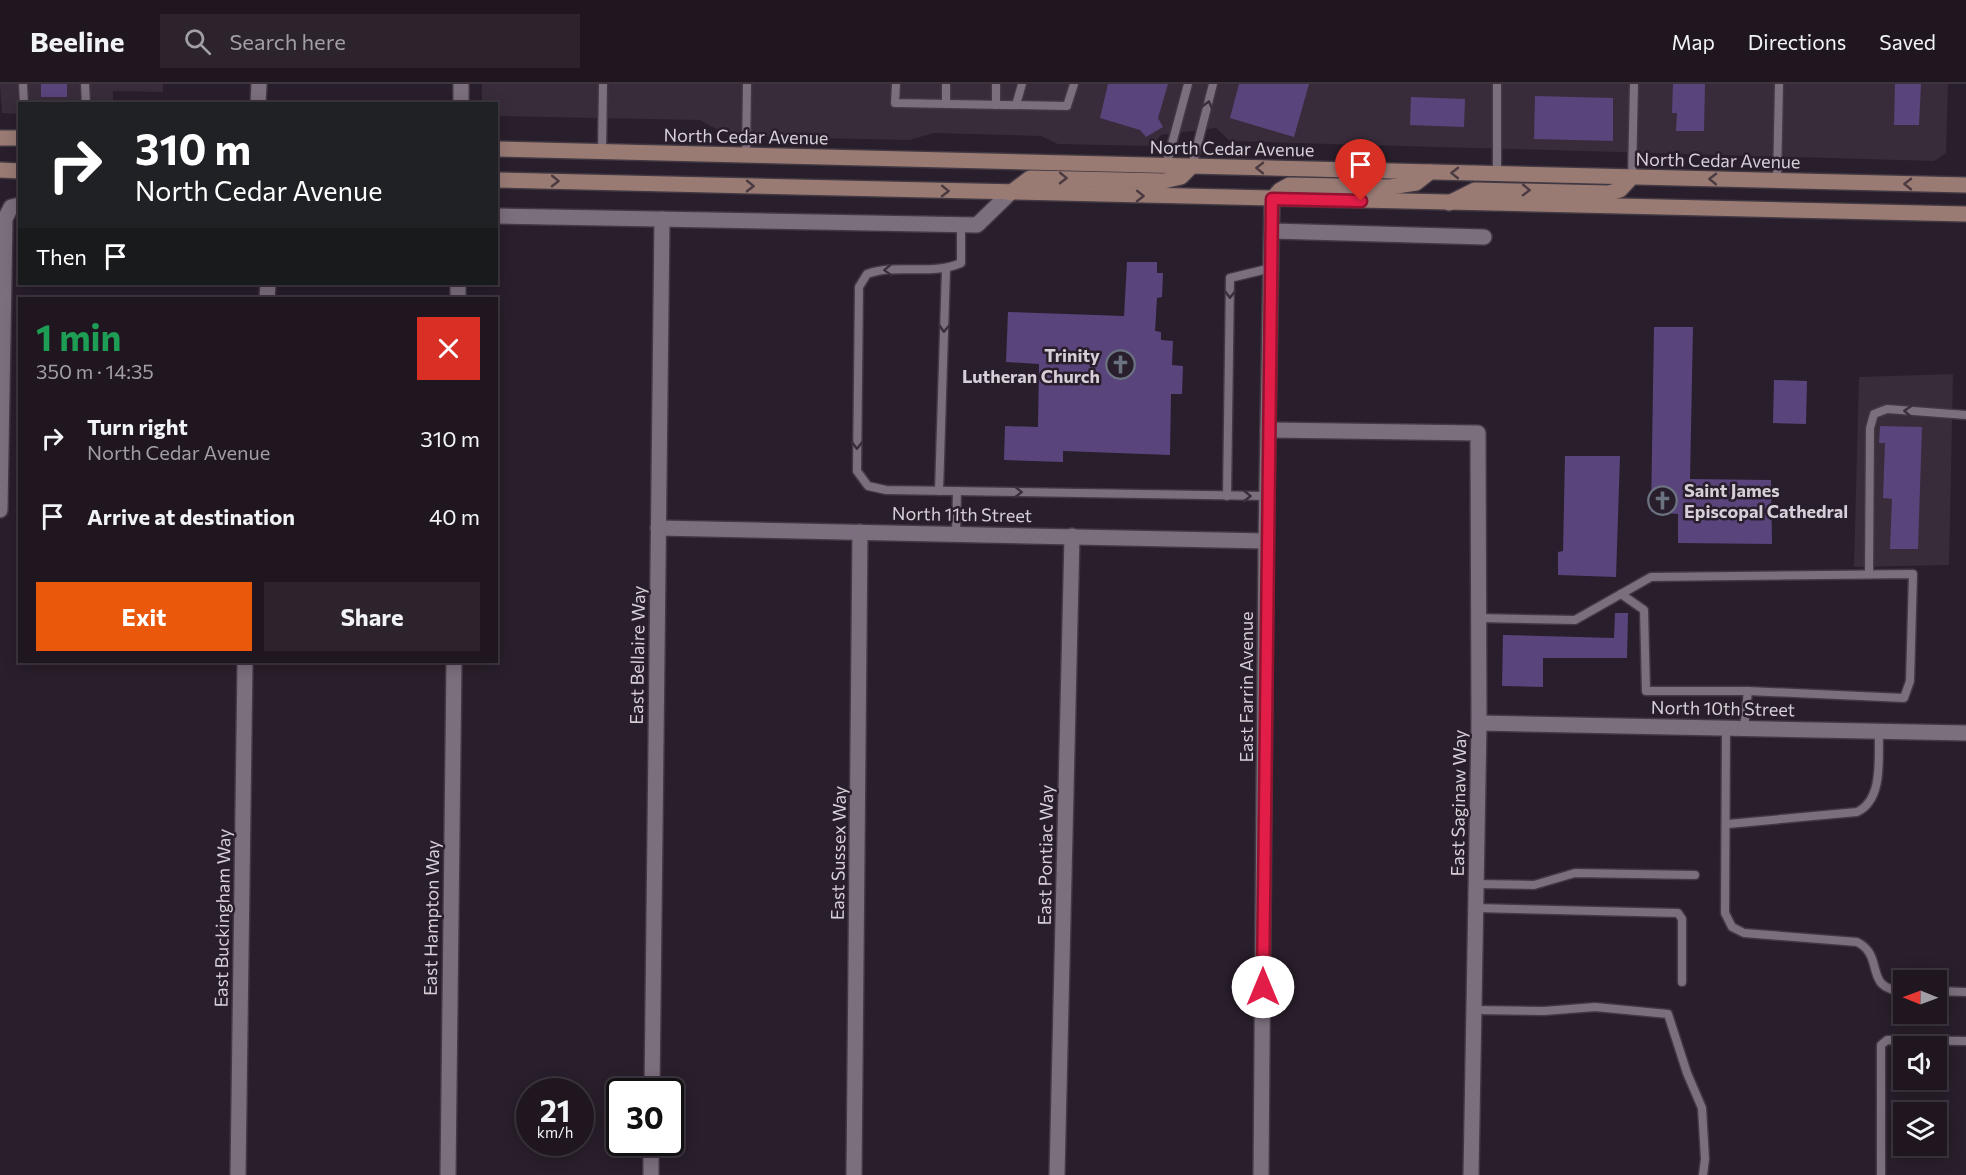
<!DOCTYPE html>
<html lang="en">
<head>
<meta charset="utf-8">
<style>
	body { margin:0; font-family:Commissioner,sans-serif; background:#2c232d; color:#f1f3f6; height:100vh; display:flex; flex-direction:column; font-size:22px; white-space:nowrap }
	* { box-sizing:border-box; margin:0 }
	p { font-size:20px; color:#a19fa5 }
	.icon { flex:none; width:33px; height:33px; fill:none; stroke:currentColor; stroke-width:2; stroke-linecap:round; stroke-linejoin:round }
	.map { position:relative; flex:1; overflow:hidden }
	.panel { position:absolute; left:18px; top:213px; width:480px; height:366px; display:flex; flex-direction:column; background:#1f1620; border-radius:0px; box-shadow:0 3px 15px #0003,0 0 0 2px #3c353e }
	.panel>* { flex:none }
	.guide { position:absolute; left:18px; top:18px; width:480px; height:183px; border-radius:0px; box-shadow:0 3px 15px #0003,0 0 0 2px #3c353e; background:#202124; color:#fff; overflow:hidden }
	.needle { width:39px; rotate:271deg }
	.buttons { position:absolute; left:1893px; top:886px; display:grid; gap:12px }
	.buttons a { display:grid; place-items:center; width:54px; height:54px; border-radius:0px; background:#1f1620; box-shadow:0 3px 15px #0003,0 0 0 2px #3c353e; font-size:30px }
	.speed { position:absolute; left:516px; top:994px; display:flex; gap:12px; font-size:30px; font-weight:700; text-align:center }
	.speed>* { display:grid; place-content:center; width:78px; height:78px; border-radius:50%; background:#1f1620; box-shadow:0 3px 15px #0003,0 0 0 2px #3c353e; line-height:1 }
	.speed small { font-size:15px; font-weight:400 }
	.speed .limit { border:3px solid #111; border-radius:9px; background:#fff; color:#111 }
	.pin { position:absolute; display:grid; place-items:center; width:51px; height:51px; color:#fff; margin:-62px -26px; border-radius:50% 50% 50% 0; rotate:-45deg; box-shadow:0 0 6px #0007 }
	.pin .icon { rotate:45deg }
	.me { position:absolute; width:66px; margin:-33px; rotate:0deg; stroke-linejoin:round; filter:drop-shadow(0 0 4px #0008) }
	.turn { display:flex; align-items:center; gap:21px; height:126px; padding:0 18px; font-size:27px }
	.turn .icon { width:78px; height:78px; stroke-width:2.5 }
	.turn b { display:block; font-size:42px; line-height:51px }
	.then { display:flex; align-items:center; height:57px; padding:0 18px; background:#0003; gap:12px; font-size:22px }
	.round { display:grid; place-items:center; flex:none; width:63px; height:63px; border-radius:0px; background:#2c232d }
	.overview { display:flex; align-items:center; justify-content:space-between; height:102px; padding:0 18px }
	h1 { font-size:36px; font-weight:700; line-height:45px; color:#1e9e55 }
	.primary-button { display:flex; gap:12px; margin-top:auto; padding:12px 18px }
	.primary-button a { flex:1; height:69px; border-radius:0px; background:#ea580c; color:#fff; font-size:24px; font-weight:700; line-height:69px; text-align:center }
	.primary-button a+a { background:#2c232d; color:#f1f3f6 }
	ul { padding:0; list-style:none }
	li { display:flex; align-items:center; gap:18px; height:78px; padding:0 18px }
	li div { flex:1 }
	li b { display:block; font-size:22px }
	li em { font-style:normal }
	header { display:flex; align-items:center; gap:36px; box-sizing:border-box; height:84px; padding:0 30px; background:#1f1620; border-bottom:2px solid #3c353e }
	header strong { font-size:28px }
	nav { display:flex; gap:33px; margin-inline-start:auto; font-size:21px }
	.search { width:420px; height:54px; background:#2c232d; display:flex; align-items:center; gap:15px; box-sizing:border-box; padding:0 21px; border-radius:0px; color:#a19fa5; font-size:22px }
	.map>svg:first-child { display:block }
	.commercial { fill:#382c3a }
	.building { fill:#5a447c }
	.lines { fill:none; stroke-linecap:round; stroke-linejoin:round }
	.service-casing { stroke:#413842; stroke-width:11 }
	.minor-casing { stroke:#413842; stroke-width:18 }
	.secondary-casing { stroke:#413842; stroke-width:18 }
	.service { stroke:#7b6e7d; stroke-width:8 }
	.minor { stroke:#7b6e7d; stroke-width:15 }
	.secondary { stroke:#997b74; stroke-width:15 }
	.oneway { stroke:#392e3b }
	.oneway2 { stroke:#4b3a41 }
	.route-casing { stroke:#92132f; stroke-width:15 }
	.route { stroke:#e11d48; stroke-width:10 }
	.labels { text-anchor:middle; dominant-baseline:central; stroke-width:5; stroke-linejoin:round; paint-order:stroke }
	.street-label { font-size:18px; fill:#d7cfd7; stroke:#291e2b }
	.poi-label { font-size:18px; font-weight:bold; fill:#d7cfd7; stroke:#291e2b; text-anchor:end }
</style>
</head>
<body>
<header>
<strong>Beeline</strong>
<div class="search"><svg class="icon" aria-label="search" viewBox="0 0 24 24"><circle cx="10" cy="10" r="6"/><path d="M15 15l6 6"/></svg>Search here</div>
<nav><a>Map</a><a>Directions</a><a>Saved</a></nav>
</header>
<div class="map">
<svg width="1966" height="1091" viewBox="0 0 1966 1091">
	<rect width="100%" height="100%" fill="#291e2b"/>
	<g class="commercial">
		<polygon points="0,0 163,0 163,8 113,7 113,19 20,20 19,30 2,29"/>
		<polygon points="482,0 1948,0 1946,69 1934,77 1230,57 1216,44 1161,51 1152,62 1058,60 1041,52 934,49 909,56 729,52 700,36 497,32 496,20 482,20"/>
		<polygon points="1953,290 1949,481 1854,483 1859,293"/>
	</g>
	<g class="building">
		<rect x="41" y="0" width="26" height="13"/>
		<polygon points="1108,0 1168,0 1158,34 1163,43 1146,53 1140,46 1100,34"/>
		<polygon points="1239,0 1309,0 1294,53 1230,34"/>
		<polygon points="1673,0 1705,0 1704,47 1676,47 1677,29 1672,29"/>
		<polygon points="1895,0 1921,0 1919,41 1894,41"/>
		<polygon points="1535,12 1613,14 1613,57 1534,55"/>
		<polygon points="1411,13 1465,15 1464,43 1410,41"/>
		<polygon points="1127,178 1157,178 1157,189 1163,189 1162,213 1157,214 1155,247 1161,248 1161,256 1173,257 1172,281 1183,282 1182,310 1171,310 1170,371 1063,367 1063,378 1004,376 1005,342 1038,343 1039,280 1006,278 1008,228 1124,232"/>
		<polygon points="1654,243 1693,243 1690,395 1771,396 1772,460 1678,459 1678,430 1651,428"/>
		<polygon points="1774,296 1807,297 1806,340 1773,339"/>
		<polygon points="1880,342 1922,343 1918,465 1890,465 1892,415 1883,414 1885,359 1879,359"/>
		<polygon points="1565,372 1620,372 1616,493 1558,491 1558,468 1563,467"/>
		<polygon points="1615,529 1628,529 1627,574 1543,574 1543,603 1502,602 1503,551 1614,554"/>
	</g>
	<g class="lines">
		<defs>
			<g id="service">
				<polyline points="23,0 24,20"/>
				<polyline points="85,0 86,20"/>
				<polyline points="896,0 895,19 1067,22 1074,0"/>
				<polyline points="946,20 946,0"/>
				<polyline points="996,21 996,0"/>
				<polyline points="1016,21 1022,0"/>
				<polyline points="602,68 603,0"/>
				<polyline points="746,71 747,0"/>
				<polyline points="1166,82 1188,0"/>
				<polyline points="1192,82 1213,0"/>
				<polyline points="1497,90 1497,0"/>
				<polyline points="1632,93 1634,0"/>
				<polyline points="1777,96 1779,0"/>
				<path d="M961,141V179C931,192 897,179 867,190L859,203L857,387L868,402L886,406L1267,412"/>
				<polyline points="939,407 946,185"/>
				<polyline points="1227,412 1230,194 1271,184"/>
				<polyline points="956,450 957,407"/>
				<polyline points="1869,490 1870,344 1874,330 1887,325 1966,331"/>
				<polyline points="1621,510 1644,526 1646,607 1748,607"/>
				<polyline points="1479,534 1575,536 1651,493 1913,490 1910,597 1904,614 1748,607 1744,644"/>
				<path d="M1726,644L1725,829L1732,843L1744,849L1857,858C1886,872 1862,906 1904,907"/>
				<path d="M1728,740L1857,728C1884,715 1878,674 1879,647"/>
				<polyline points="1476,800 1534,801 1575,789 1695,791"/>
				<polyline points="1476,824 1678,829 1682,835 1682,898"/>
				<polyline points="1936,907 1966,908"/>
				<polyline points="1474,926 1544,927 1595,923 1668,930 1687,989 1702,1024 1705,1075 1703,1091"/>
				<polyline points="1881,1091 1881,961 1887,956 1966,957"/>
			</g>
			<g id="minor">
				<polyline points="258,20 259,0"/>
				<polyline points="461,20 461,0"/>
				<polyline points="496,132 977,141 1010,109"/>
				<polyline points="1272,147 1484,153"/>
				<polyline points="267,214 268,200"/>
				<polyline points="458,214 458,200"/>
				<polyline points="1268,346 1478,349 1479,639 1471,1091"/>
				<polyline points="0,426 5,135 11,123 20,121"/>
				<polyline points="658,444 1266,457"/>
				<polyline points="1479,639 1966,649"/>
				<polyline points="652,1008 662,135"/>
				<polyline points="238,1091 245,578"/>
				<polyline points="448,1091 454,578"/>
				<polyline points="651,1091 651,1059"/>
				<polyline points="854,1091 860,448"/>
				<polyline points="1057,1091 1072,452"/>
				<polyline points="1261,1091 1266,457 1272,115"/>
			</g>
			<g id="secondary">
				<polyline points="0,54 20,54"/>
				<polyline points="496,65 1966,101"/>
				<polyline points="0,86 20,87"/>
				<polyline points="496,96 1966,130"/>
				<polyline points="1010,109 1030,94 1164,97 1181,93 1192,82"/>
				<polyline points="1272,115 1280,106 1289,101 1390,103 1416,99 1430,88"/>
				<polyline points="1449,119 1475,106 1608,109 1620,106 1632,93"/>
			</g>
		</defs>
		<use href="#service" class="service-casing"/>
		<use href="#minor" class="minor-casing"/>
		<use href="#secondary" class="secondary-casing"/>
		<use href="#service" class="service"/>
		<use href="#minor" class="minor"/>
		<use href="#secondary" class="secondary"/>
	</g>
	<defs><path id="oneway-chevron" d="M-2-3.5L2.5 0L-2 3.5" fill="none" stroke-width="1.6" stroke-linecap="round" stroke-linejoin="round" transform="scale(1.5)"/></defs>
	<g class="oneway">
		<use href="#oneway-chevron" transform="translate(1208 21) rotate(-75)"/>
		<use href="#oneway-chevron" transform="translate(888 186) rotate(178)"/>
		<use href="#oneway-chevron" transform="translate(1230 210) rotate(91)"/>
		<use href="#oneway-chevron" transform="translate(944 244) rotate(92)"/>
		<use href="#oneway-chevron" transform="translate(1908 327) rotate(-176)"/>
		<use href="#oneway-chevron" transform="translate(857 361) rotate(91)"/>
		<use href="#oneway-chevron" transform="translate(1018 408) rotate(1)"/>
		<use href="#oneway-chevron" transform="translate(1247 412) rotate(1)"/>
	</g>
	<g class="oneway2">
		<use href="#oneway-chevron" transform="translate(1260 84) rotate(-179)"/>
		<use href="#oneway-chevron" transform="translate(1455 89) rotate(-179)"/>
		<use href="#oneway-chevron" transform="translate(1063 94) rotate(1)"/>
		<use href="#oneway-chevron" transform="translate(1713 95) rotate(-179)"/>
		<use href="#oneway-chevron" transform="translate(555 97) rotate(1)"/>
		<use href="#oneway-chevron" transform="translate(1908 100) rotate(-179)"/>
		<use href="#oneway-chevron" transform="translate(750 102) rotate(1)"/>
		<use href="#oneway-chevron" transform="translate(1526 106) rotate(1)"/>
		<use href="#oneway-chevron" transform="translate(945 107) rotate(1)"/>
		<use href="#oneway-chevron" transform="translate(1140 112) rotate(1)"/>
	</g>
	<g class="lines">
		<defs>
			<polyline id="route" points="1263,903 1272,115 1361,117"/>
		</defs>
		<use href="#route" class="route-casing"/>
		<use href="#route" class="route"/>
	</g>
	<defs>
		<symbol id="church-ring" viewBox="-11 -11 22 22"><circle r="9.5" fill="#291e2b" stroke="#6b7280" stroke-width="1.5"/><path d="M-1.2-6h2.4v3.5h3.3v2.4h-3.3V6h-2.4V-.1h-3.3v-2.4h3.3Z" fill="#6b7280"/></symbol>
	</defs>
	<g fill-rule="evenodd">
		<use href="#church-ring" x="1104" y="264" width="33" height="33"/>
		<use href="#church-ring" x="1646" y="400" width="33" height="33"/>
	</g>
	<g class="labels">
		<g class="street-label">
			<text transform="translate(746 52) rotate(1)">North Cedar Avenue</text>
			<text transform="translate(1232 64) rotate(1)">North Cedar Avenue</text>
			<text transform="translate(1718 76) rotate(1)">North Cedar Avenue</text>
			<text transform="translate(962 430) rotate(1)">North 11th Street</text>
			<text transform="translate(637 571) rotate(-89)">East Bellaire Way</text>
			<text transform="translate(1246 603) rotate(-90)">East Farrin Avenue</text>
			<text transform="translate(1723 624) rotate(1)">North 10th Street</text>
			<text transform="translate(1458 719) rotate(-89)">East Saginaw Way</text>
			<text transform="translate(838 769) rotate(-89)">East Sussex Way</text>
			<text transform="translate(1045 771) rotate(-89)">East Pontiac Way</text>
			<text transform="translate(222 834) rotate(-89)">East Buckingham Way</text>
			<text transform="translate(431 834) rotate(-89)">East Hampton Way</text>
		</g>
		<g class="poi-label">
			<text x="1100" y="271">Trinity<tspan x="1100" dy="21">Lutheran Church</tspan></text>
			<text x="1684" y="406" text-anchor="start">Saint James<tspan x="1684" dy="21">Episcopal Cathedral</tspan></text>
		</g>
	</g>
</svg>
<div class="buttons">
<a><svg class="needle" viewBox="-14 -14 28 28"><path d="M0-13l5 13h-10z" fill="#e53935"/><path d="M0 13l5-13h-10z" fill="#a19fa5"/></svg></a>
<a><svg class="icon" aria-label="sound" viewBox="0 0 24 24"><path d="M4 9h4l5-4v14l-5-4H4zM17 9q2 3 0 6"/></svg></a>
<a><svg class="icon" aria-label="layers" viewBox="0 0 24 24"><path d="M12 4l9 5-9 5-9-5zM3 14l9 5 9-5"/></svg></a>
</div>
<div class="speed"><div>21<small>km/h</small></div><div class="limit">30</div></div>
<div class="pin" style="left:1361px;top:117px;background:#d93025"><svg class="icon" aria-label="arrive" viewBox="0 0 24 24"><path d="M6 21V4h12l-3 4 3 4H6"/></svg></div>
<svg class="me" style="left:1263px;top:903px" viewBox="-20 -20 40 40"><circle r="19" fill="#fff"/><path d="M0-13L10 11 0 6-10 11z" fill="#e11d48"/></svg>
<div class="guide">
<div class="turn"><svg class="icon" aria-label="right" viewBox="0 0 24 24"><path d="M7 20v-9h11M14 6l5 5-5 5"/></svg><div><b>310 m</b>North Cedar Avenue</div></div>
<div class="then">Then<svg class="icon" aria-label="arrive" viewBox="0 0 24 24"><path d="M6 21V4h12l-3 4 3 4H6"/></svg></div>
</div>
<section class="panel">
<div class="overview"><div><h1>1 min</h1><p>350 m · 14:35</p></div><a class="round" style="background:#d93025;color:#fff"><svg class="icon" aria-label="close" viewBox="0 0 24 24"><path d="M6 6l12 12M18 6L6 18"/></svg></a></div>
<ul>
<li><svg class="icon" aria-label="right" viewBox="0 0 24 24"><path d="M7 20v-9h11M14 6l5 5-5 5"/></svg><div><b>Turn right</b><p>North Cedar Avenue</p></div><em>310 m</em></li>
<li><svg class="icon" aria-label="arrive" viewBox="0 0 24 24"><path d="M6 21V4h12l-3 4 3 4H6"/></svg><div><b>Arrive at destination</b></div><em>40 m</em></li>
</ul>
<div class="primary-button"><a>Exit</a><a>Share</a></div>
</section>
</div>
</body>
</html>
